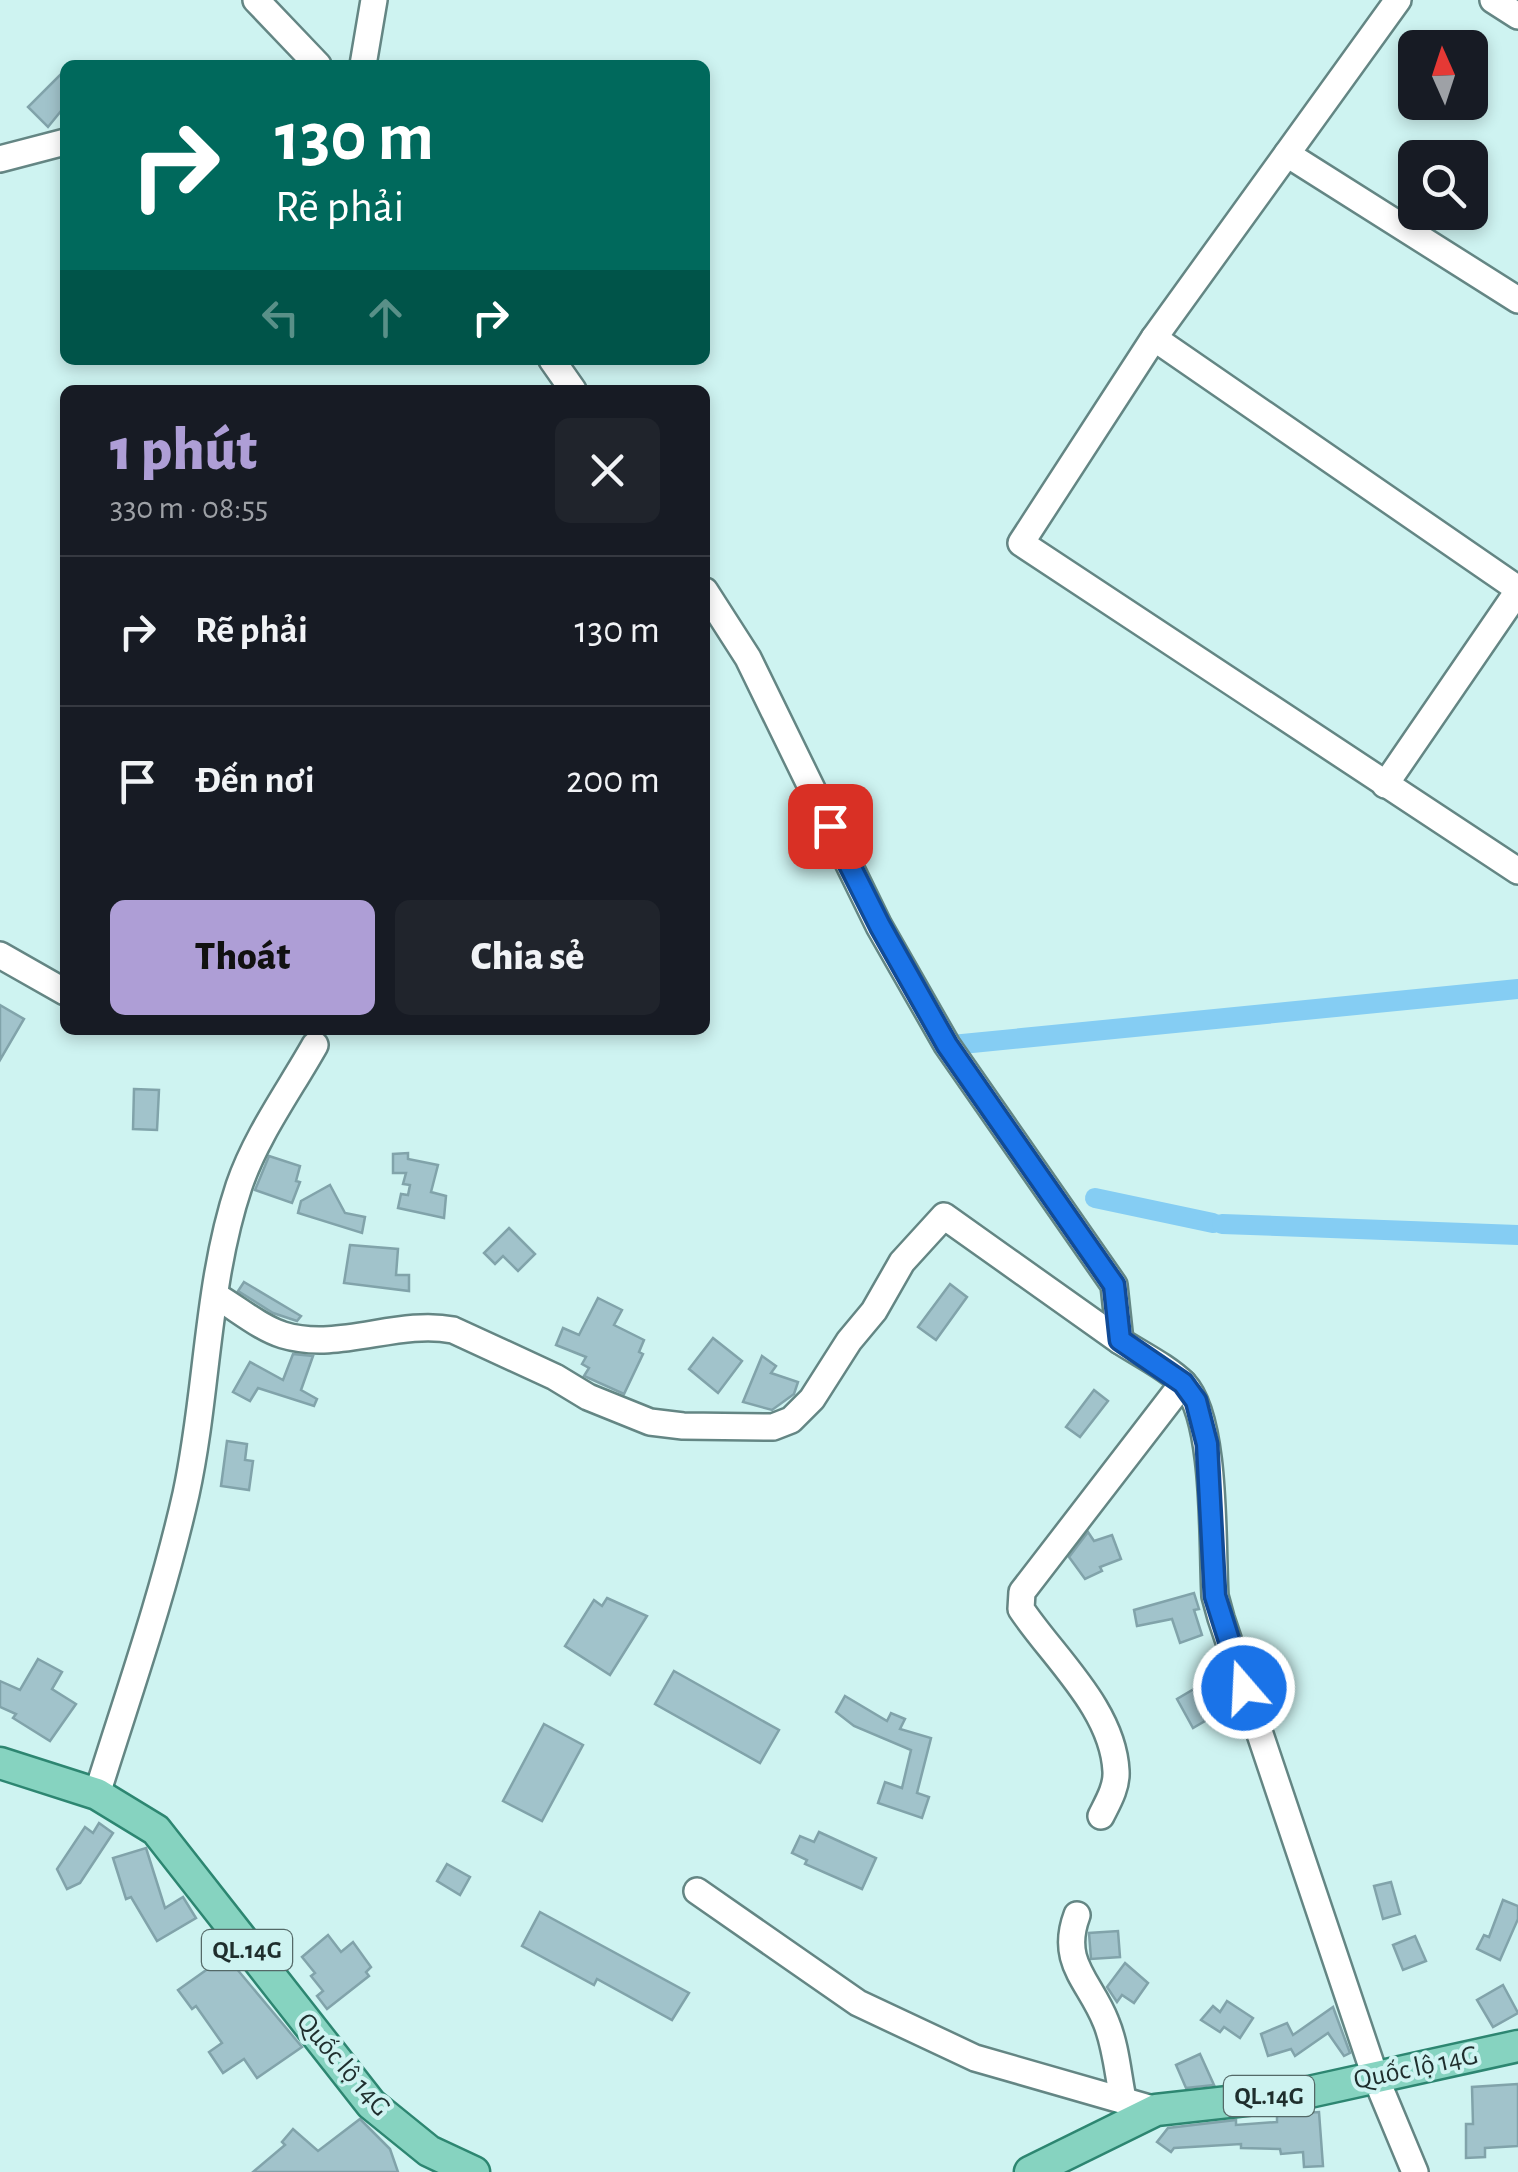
<!DOCTYPE html>
<html lang="vi">
<head>
<meta charset="utf-8">
<style>
	body { margin:0; font-family:"Alegreya Sans",sans-serif; background:#20242c; color:#f1f3f6; height:100vh; display:flex; flex-direction:column; font-size:38px; white-space:nowrap }
	* { box-sizing:border-box; margin:0 }
	p { font-size:32px; color:#9ea1a6 }
	.icon { flex:none; width:55px; height:55px; fill:none; stroke:currentColor; stroke-width:2; stroke-linecap:round; stroke-linejoin:round }
	.map { position:relative; flex:1; overflow:hidden }
	.panel { position:absolute; left:60px; top:385px; width:650px; height:650px; display:flex; flex-direction:column; background:#171b24; border-radius:15px; box-shadow:0 5px 15px #0003 }
	.panel>* { flex:none }
	.hud { position:absolute; left:60px; top:60px; width:650px; height:305px; border-radius:15px; box-shadow:0 5px 15px #0003; background:#00695c; color:#fff; overflow:hidden }
	.needle { width:65px; rotate:357deg }
	.fabs { position:absolute; left:1398px; top:30px; display:grid; gap:20px }
	.fabs a { display:grid; place-items:center; width:90px; height:90px; border-radius:15px; background:#171b24; box-shadow:0 5px 15px #0003; font-size:50px }
	.pin { position:absolute; display:grid; place-items:center; width:85px; height:85px; color:#fff; margin:-42px; border-radius:20px; box-shadow:0 5px 15px #0006 }
	.me { position:absolute; width:110px; margin:-55px; rotate:341deg; stroke-linejoin:round; filter:drop-shadow(0 0 8px #0008) }
	.turn { display:flex; align-items:center; gap:35px; height:210px; padding:0 50px; font-size:45px }
	.turn .icon { width:130px; height:130px; stroke-width:2.5 }
	.turn b { display:block; font-size:70px; line-height:85px }
	.lanes { display:flex; align-items:center; height:95px; padding:0 50px; background:#0003; justify-content:center; gap:50px; direction:ltr }
	.lanes .off { opacity:.35 }
	.round { display:grid; place-items:center; flex:none; width:105px; height:105px; border-radius:15px; background:#20242c }
	.head { display:flex; align-items:center; justify-content:space-between; height:170px; padding:0 50px }
	h1 { font-size:60px; font-weight:800; line-height:75px; color:#ae9ed6 }
	.primary-button { display:flex; gap:20px; margin-top:auto; padding:20px 50px }
	.primary-button a { flex:1; height:115px; border-radius:15px; background:#ae9ed6; color:#111; font-size:40px; font-weight:800; line-height:115px; text-align:center }
	.primary-button a+a { background:#20242c; color:#f1f3f6 }
	ul { padding:0; list-style:none }
	li { display:flex; align-items:center; gap:30px; height:150px; padding:0 50px; border-top:2px solid #363941 }
	li div { flex:1 }
	li b { display:block; font-size:38px }
	li em { font-style:normal }
	.map>svg:first-child { display:block }
	.lines { fill:none; stroke-linecap:round; stroke-linejoin:round }
	.canal { stroke:#85cdf3; stroke-width:20 }
	.building { fill:#a1c3cb; stroke:#81a3aa; stroke-width:2.5 }
	.minor-casing { stroke:#648684; stroke-width:30 }
	.major-casing { stroke:#2d8671; stroke-width:35 }
	.minor { stroke:#fff; stroke-width:25 }
	.major { stroke:#86d3c0; stroke-width:30 }
	.route-casing { stroke:#114b97; stroke-width:25 }
	.route { stroke:#1a73e8; stroke-width:18 }
	.labels { text-anchor:middle; dominant-baseline:central; stroke-width:8; stroke-linejoin:round; paint-order:stroke }
	.shield { fill:#cef3f1; stroke:#546968; stroke-width:2.5 }
	.shield-label { font-size:25px; font-weight:bold; fill:#1f2e2d }
	.street-label { font-size:28px; fill:#1f2e2d; stroke:#cef3f1 }
</style>
</head>
<body>
<div class="map">
<svg width="1518" height="2172" viewBox="0 0 1518 2172">
	<rect width="100%" height="100%" fill="#cef3f1"/>
	<g class="lines">
		<g class="canal">
			<polyline points="952,1045 1518,989"/>
			<polyline points="1095,1198 1213,1223"/>
			<polyline points="1222,1224 1518,1235"/>
		</g>
	</g>
	<g class="building">
		<polygon points="65,70 65,106 48,127 28,107"/>
		<polygon points="0,1005 24,1019 0,1060"/>
		<polygon points="134,1089 159,1090 157,1130 133,1129"/>
		<polygon points="408,1153 408,1159 438,1165 431,1192 446,1196 444,1218 398,1208 401,1194 408,1195 410,1185 403,1184 406,1173 393,1173 393,1154"/>
		<polygon points="269,1156 300,1166 296,1181 300,1182 292,1203 255,1190"/>
		<polygon points="330,1185 345,1213 365,1217 362,1233 298,1213 301,1201"/>
		<polygon points="509,1228 535,1254 518,1271 503,1256 495,1264 484,1253"/>
		<polygon points="350,1245 398,1249 396,1275 409,1275 409,1291 344,1283"/>
		<polygon points="244,1282 301,1316 297,1321 273,1313 238,1291"/>
		<polygon points="950,1284 967,1297 936,1340 918,1327"/>
		<polygon points="598,1298 622,1310 614,1325 644,1340 639,1352 643,1354 624,1394 584,1376 589,1368 582,1364 586,1357 556,1345 563,1328 579,1335"/>
		<polygon points="713,1338 742,1361 718,1393 689,1369"/>
		<polygon points="293,1354 313,1356 301,1390 317,1399 314,1406 258,1388 250,1401 233,1392 250,1362 283,1380"/>
		<polygon points="762,1356 776,1366 771,1373 798,1382 794,1394 772,1410 743,1402"/>
		<polygon points="1094,1390 1108,1401 1080,1437 1066,1427"/>
		<polygon points="227,1441 247,1444 245,1460 253,1461 249,1490 221,1486"/>
		<polygon points="1088,1532 1094,1541 1112,1535 1121,1559 1100,1567 1102,1571 1085,1579 1069,1557"/>
		<polygon points="1194,1593 1199,1609 1194,1610 1202,1635 1180,1643 1172,1619 1137,1626 1134,1610"/>
		<polygon points="607,1598 647,1616 610,1675 565,1646 594,1600 602,1606"/>
		<polygon points="38,1659 62,1672 52,1689 76,1704 50,1741 13,1718 16,1714 0,1707 0,1681 20,1690"/>
		<polygon points="674,1671 779,1730 760,1763 655,1704"/>
		<polygon points="1194,1689 1210,1718 1193,1728 1177,1699"/>
		<polygon points="845,1696 887,1721 891,1713 905,1719 900,1729 931,1738 917,1793 929,1797 922,1818 878,1803 885,1782 902,1788 911,1750 854,1726 836,1712"/>
		<polygon points="544,1724 583,1745 542,1821 503,1801"/>
		<polygon points="99,1823 113,1833 80,1883 67,1889 57,1869 85,1827 93,1833"/>
		<polygon points="819,1832 876,1858 862,1889 805,1864 807,1860 792,1853 800,1836 814,1842"/>
		<polygon points="146,1848 165,1908 183,1897 196,1918 157,1941 131,1897 126,1899 113,1858"/>
		<polygon points="447,1864 470,1877 460,1895 437,1881"/>
		<polygon points="1391,1882 1400,1914 1383,1919 1374,1886"/>
		<polygon points="1503,1900 1518,1906 1518,1919 1500,1960 1477,1949 1484,1935 1489,1937"/>
		<polygon points="540,1912 689,1993 672,2020 597,1979 594,1985 522,1946"/>
		<polygon points="1118,1931 1120,1957 1091,1959 1089,1933"/>
		<polygon points="328,1935 341,1952 353,1942 371,1967 366,1972 369,1976 327,2009 317,1996 323,1991 311,1976 315,1973 302,1957"/>
		<polygon points="1415,1936 1426,1961 1403,1970 1393,1945"/>
		<polygon points="226,1956 302,2047 257,2078 244,2059 223,2073 209,2052 222,2043 196,2006 192,2009 178,1990"/>
		<polygon points="1125,1963 1148,1983 1134,2003 1122,1995 1117,2002 1107,1987"/>
		<polygon points="1503,1985 1518,2013 1493,2027 1477,2000"/>
		<polygon points="1227,2001 1253,2018 1240,2038 1224,2027 1220,2032 1201,2020 1213,2006 1220,2012"/>
		<polygon points="1333,2007 1350,2053 1344,2056 1328,2033 1295,2056 1291,2049 1268,2056 1261,2034 1287,2023 1293,2035"/>
		<polygon points="1200,2054 1214,2085 1186,2088 1176,2065"/>
		<polygon points="1518,2084 1518,2146 1485,2148 1485,2157 1466,2158 1466,2124 1473,2124 1472,2087"/>
		<polygon points="1319,2112 1323,2166 1304,2167 1303,2152 1281,2154 1280,2149 1241,2148 1241,2144 1174,2148 1171,2152 1157,2142 1168,2128 1236,2120 1236,2125 1277,2122 1277,2115"/>
		<polygon points="360,2119 390,2149 398,2172 253,2172 285,2145 282,2142 293,2129 318,2151"/>
	</g>
	<g class="lines">
		<defs>
			<g id="minor">
				<polyline points="256,0 318,65"/>
				<polyline points="1398,0 1154,338 1021,543 1518,871"/>
				<polyline points="1493,0 1518,16"/>
				<polyline points="363,65 374,0"/>
				<polyline points="1287,154 1518,300"/>
				<polyline points="0,159 65,142"/>
				<polyline points="1154,338 1518,589"/>
				<polyline points="552,360 573,390"/>
				<path d="M705,591L748,658L879,926L947,1045L1114,1285L1120,1341C1140,1354 1167,1367 1184,1384C1217,1419 1212,1546 1215,1596L1221,1618L1375,2076L1415,2172"/>
				<polyline points="1385,785 1518,591"/>
				<polyline points="0,955 65,992"/>
				<path d="M216,1296C237,1308 260,1328 283,1335C339,1352 398,1319 453,1330L555,1377L588,1397L650,1422L683,1426L773,1427L791,1420L812,1399L849,1341L874,1311L902,1262L944,1216L1120,1341"/>
				<path d="M97,1794C128,1695 163,1596 186,1494C208,1393 206,1285 239,1186C256,1136 289,1091 315,1045"/>
				<path d="M1101,1816C1108,1802 1117,1787 1116,1771C1113,1709 1053,1657 1021,1609L1022,1592L1183,1383"/>
				<polyline points="697,1891 858,2003 975,2058 1156,2110"/>
				<path d="M1077,1915C1059,1963 1090,1981 1106,2022C1116,2046 1118,2075 1123,2099"/>
			</g>
			<g id="major">
				<polyline points="0,1763 97,1794 156,1830 371,2104 429,2151 474,2172"/>
				<polyline points="1030,2172 1156,2110 1300,2094 1518,2046"/>
			</g>
		</defs>
		<use href="#minor" class="minor-casing"/>
		<use href="#major" class="major-casing"/>
		<use href="#minor" class="minor"/>
		<use href="#major" class="major"/>
	</g>
	<g class="lines">
		<defs>
			<polyline id="route" points="830,826 880,926 947,1045 1114,1285 1120,1340 1183,1383 1196,1401 1207,1444 1215,1596 1244,1688"/>
		</defs>
		<use href="#route" class="route-casing"/>
		<use href="#route" class="route"/>
	</g>
	<g class="labels">
		<g class="shield">
			<rect x="202" y="1930" width="90" height="40" rx="8"/>
			<rect x="1224" y="2076" width="90" height="40" rx="8"/>
		</g>
		<g class="shield-label">
			<text x="247" y="1950">QL.14G</text>
			<text x="1269" y="2096">QL.14G</text>
		</g>
		<g class="street-label">
			<text transform="translate(343 2065) rotate(49)">Quốc lộ 14G</text>
			<text transform="translate(1416 2068) rotate(-12)">Quốc lộ 14G</text>
		</g>
	</g>
</svg>
<div class="fabs">
<a><svg class="needle" viewBox="-14 -14 28 28"><path d="M0-13l5 13h-10z" fill="#e53935"/><path d="M0 13l5-13h-10z" fill="#9ea1a6"/></svg></a>
<a><svg class="icon" aria-label="search" viewBox="0 0 24 24"><circle cx="10" cy="10" r="6"/><path d="M15 15l6 6"/></svg></a>
</div>
<div class="pin" style="left:830px;top:826px;background:#d93025"><svg class="icon" aria-label="arrive" viewBox="0 0 24 24"><path d="M6 21V4h12l-3 4 3 4H6"/></svg></div>
<svg class="me" style="left:1244px;top:1688px" viewBox="-20 -20 40 40"><circle r="17" fill="#1a73e8" stroke="#fff" stroke-width="3"/><path d="M0-11L8 9 0 5-8 9z" fill="#fff"/></svg>
<div class="hud">
<div class="turn"><svg class="icon" aria-label="right" viewBox="0 0 24 24"><path d="M7 20v-9h11M14 6l5 5-5 5"/></svg><div><b>130 m</b>Rẽ phải</div></div>
<div class="lanes"><svg class="icon off" aria-label="left" viewBox="0 0 24 24"><path d="M17 20v-9H6M10 6l-5 5 5 5"/></svg><svg class="icon off" aria-label="ahead" viewBox="0 0 24 24"><path d="M12 20V5M6 11l6-6 6 6"/></svg><svg class="icon" aria-label="right" viewBox="0 0 24 24"><path d="M7 20v-9h11M14 6l5 5-5 5"/></svg></div>
</div>
<section class="panel">
<div class="head"><div><h1>1 phút</h1><p>330 m · 08:55</p></div><a class="round"><svg class="icon" aria-label="close" viewBox="0 0 24 24"><path d="M6 6l12 12M18 6L6 18"/></svg></a></div>
<ul>
<li><svg class="icon" aria-label="right" viewBox="0 0 24 24"><path d="M7 20v-9h11M14 6l5 5-5 5"/></svg><div><b>Rẽ phải</b></div><em>130 m</em></li>
<li><svg class="icon" aria-label="arrive" viewBox="0 0 24 24"><path d="M6 21V4h12l-3 4 3 4H6"/></svg><div><b>Đến nơi</b></div><em>200 m</em></li>
</ul>
<div class="primary-button"><a>Thoát</a><a>Chia sẻ</a></div>
</section>
</div>
</body>
</html>
